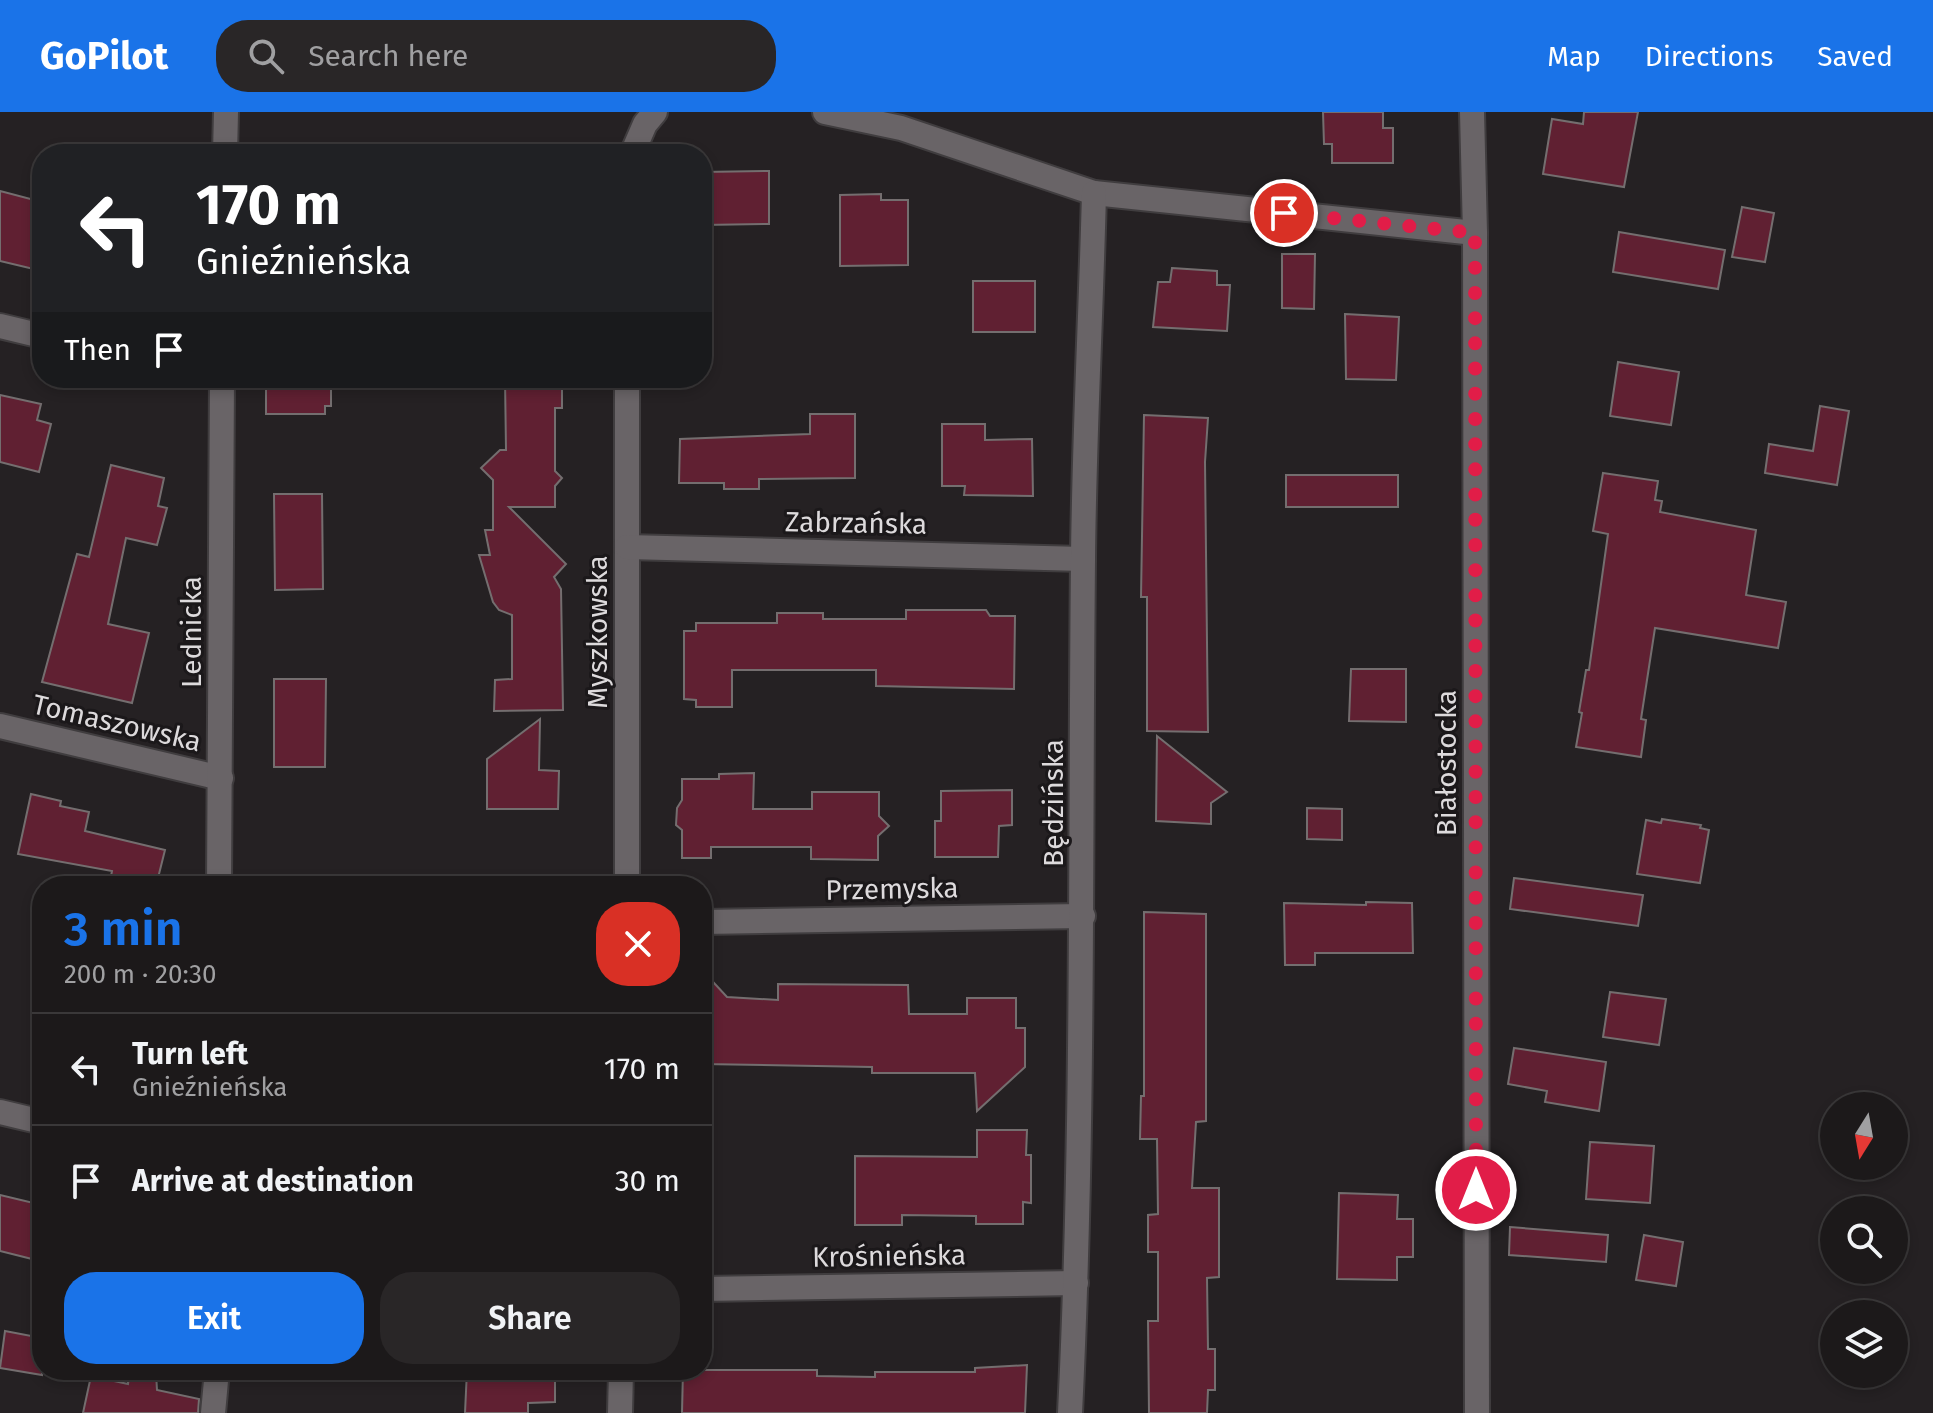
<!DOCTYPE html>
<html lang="en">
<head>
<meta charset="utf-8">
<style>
	body { margin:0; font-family:"Fira Sans",sans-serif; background:#292627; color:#f1f3f6; height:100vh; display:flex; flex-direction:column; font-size:30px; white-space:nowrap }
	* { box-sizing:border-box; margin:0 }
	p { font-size:26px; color:#a0a0a2 }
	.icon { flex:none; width:44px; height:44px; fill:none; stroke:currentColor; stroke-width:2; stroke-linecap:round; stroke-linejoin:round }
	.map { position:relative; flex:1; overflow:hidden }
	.side { position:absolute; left:32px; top:764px; width:680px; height:504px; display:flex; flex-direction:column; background:#1c191a; border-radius:32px; box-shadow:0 4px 12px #0003,0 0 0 2px #3a3839 }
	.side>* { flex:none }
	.top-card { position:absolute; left:32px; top:32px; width:680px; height:244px; border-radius:32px; box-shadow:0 4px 12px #0003,0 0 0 2px #3a3839; background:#202124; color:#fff; overflow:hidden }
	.needle { width:52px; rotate:191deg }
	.tools { position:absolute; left:1820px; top:980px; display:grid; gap:16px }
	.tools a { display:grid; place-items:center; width:88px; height:88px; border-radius:50%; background:#1c191a; box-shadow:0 4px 12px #0003,0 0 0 2px #3a3839; font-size:40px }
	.pin { position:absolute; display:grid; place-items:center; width:68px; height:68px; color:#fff; margin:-34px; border:4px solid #fff; border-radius:50%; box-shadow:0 2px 8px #0007 }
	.me { position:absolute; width:88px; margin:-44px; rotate:0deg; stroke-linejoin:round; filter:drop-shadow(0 0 6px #0008) }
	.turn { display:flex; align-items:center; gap:28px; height:168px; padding:0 32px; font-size:36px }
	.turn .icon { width:104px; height:104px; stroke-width:2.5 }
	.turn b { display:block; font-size:56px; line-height:68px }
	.then { display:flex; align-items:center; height:76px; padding:0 32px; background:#0003; gap:16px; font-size:30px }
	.round { display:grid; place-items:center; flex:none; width:84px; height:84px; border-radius:32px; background:#292627 }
	.overview { display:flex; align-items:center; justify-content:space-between; height:136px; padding:0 32px }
	h1 { font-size:48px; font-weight:600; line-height:60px; color:#1a73e8 }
	.primary-button { display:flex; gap:16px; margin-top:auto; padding:16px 32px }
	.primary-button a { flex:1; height:92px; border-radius:32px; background:#1a73e8; color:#fff; font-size:32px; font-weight:600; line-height:92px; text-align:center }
	.primary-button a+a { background:#292627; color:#f1f3f6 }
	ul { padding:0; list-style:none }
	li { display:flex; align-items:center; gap:24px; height:112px; padding:0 32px; border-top:2px solid #3a3839 }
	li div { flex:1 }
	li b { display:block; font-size:30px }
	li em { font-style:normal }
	header { display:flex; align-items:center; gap:48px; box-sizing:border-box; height:112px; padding:0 40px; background:#1a73e8; color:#fff }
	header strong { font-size:38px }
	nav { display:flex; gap:44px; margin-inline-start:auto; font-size:28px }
	.search { width:560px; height:72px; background:#292627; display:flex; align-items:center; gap:20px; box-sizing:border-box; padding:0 28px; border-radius:32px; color:#a0a0a2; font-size:30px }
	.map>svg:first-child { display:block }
	.building { fill:#602032; stroke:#746e6f; stroke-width:2 }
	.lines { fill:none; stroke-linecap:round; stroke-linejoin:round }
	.street-casing { stroke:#403d3f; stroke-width:28 }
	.secondary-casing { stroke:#403d3f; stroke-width:28 }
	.street { stroke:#696467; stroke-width:24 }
	.secondary { stroke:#696467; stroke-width:24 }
	.route { stroke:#e11d48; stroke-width:14; stroke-dasharray:0 25.2 }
	.labels { text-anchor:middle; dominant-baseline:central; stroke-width:6; stroke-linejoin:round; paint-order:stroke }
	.street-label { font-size:28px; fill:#dddadc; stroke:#1b181a }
</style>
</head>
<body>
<header>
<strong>GoPilot</strong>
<div class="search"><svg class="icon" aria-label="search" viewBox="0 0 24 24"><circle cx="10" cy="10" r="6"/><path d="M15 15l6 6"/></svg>Search here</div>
<nav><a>Map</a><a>Directions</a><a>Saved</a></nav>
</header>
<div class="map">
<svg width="1933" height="1301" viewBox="0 0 1933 1301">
	<rect width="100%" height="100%" fill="#252123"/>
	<g class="building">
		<polygon points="1323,0 1383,0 1383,16 1393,16 1393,51 1332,51 1332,32 1324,32"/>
		<polygon points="1584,0 1638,0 1624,75 1543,62 1552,7 1583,12"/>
		<polygon points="769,59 769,112 702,113 702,60"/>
		<polygon points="0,79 42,90 42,159 0,149"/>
		<polygon points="881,82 881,88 908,88 908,153 840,154 840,83"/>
		<polygon points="1742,95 1774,101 1765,150 1732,145"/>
		<polygon points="1619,120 1725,138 1718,177 1613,160"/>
		<polygon points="1282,142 1315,142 1314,197 1282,196"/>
		<polygon points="1172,156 1217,159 1217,173 1230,173 1227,219 1153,215 1158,170 1170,170"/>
		<rect x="973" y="169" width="62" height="51"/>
		<polygon points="1345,202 1399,205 1396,268 1346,267"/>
		<polygon points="1618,250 1679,260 1671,313 1610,304"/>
		<polygon points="266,266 331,266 331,294 325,294 325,302 266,302"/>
		<polygon points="505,266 562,266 562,296 555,296 555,359 562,366 555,374 555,395 509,395 566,452 554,465 561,477 563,598 494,599 495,568 512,567 512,503 499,498 493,490 479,443 490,443 485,418 493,418 493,368 481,356 500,338 506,338"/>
		<polygon points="0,283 41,292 37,308 51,312 39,360 0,350"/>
		<polygon points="1820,294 1849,299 1837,373 1765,361 1769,332 1813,339"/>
		<polygon points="810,302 855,302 855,366 759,367 759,377 724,377 724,371 679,371 680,327 810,322"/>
		<polygon points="1144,303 1208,306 1205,350 1208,620 1147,619 1147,485 1141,485"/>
		<polygon points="942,312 985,312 985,328 1032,327 1033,384 964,383 965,374 942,374"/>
		<polygon points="111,353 164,366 158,394 167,396 157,433 126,426 108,512 149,521 132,591 42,570 77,442 89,445"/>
		<polygon points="1603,361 1658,369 1655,388 1662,389 1660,400 1756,418 1746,483 1786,490 1778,536 1655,516 1641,607 1646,608 1641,645 1576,635 1582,601 1579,600 1586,558 1589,558 1608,422 1593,419"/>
		<rect x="1286" y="363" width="112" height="32"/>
		<polygon points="274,382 322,382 323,477 275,478"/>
		<polygon points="906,498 986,498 990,504 1015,504 1014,577 876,574 876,558 732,558 732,595 696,595 696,588 684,587 684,519 696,519 696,511 777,511 777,501 823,501 823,507 906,507"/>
		<polygon points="1351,557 1406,557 1406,610 1349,609"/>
		<polygon points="274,567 326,567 325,655 274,655"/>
		<polygon points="540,607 539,658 559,659 558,697 487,697 487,647"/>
		<polygon points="1157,624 1227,680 1211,691 1211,712 1156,709"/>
		<polygon points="754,661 753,697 812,697 812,680 879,680 879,704 889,714 878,724 878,748 811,747 811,735 711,735 711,746 682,746 682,718 676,713 677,696 682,688 682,667 719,667 719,662"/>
		<polygon points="1012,678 1012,713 999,714 998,745 935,745 935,709 941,709 941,679"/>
		<polygon points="31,682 61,689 60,694 89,700 85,719 165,738 156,774 109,774 112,759 18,742"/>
		<polygon points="1307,696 1342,697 1342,728 1307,727"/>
		<polygon points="1662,707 1701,713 1700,716 1709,718 1700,771 1637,762 1646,708 1661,711"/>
		<polygon points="1514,766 1643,783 1638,814 1510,797"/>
		<polygon points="1366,790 1412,791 1413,841 1315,841 1315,853 1285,853 1284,791 1366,793"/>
		<polygon points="1144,800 1206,802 1206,1009 1196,1010 1192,1076 1219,1076 1219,1165 1207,1166 1208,1237 1215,1237 1215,1278 1208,1278 1207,1301 1149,1301 1148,1209 1158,1209 1158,1140 1148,1140 1148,1103 1158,1102 1157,1027 1140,1027 1141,984 1144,984"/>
		<polygon points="702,858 727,885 778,888 778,872 908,873 909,902 967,902 967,886 1016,886 1016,916 1025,916 1025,955 977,999 975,961 872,961 872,955 702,952"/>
		<polygon points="1610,880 1666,887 1659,933 1603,925"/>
		<polygon points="1514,936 1606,950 1599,999 1545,990 1547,979 1508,972"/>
		<polygon points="977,1018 1027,1018 1026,1043 1031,1043 1031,1091 1023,1090 1023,1112 976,1112 976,1104 902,1103 902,1113 855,1113 855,1044 977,1045"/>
		<polygon points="1590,1030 1654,1034 1650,1091 1586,1087"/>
		<polygon points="1339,1081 1398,1083 1397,1107 1413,1107 1413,1145 1397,1145 1397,1168 1337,1167"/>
		<polygon points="0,1083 42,1093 42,1107 32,1147 0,1139"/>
		<polygon points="1510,1115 1608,1123 1606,1150 1509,1143"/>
		<polygon points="1644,1123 1683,1130 1676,1174 1636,1168"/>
		<polygon points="5,1219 42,1226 42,1263 0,1256"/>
		<polygon points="1027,1253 1025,1301 682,1301 683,1258 817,1258 817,1264 875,1265 875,1260 975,1260 975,1256"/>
		<polygon points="130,1258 156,1261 157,1278 199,1287 198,1301 83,1301 91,1264 128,1272"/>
		<polygon points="467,1258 555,1258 555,1290 528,1291 528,1301 465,1301"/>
	</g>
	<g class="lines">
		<defs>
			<g id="street">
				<polyline points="825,0 901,16 1094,81 1475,121"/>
				<polyline points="225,42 226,0"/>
				<polyline points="632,42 645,12 655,0"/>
				<polyline points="0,214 42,224"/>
				<polyline points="627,266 627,774"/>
				<polyline points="627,435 1083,447"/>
				<polyline points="0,614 221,666"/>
				<polyline points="219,774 222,266"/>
				<polyline points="702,810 1083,804"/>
				<polyline points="0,1000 42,1010"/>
				<polyline points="702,1177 1076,1171"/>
				<polyline points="213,1301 217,1258"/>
				<polyline points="620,1301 621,1258"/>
				<path d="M1070,1301C1084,1017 1080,733 1083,448C1084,326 1091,203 1094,81"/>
			</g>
			<polyline id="secondary" points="1472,0 1475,121 1477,1301"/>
		</defs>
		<use href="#street" class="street-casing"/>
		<use href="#secondary" class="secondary-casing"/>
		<use href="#street" class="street"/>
		<use href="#secondary" class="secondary"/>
	</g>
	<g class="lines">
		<polyline class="route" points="1284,101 1475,121 1476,1078"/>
	</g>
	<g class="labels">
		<g class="street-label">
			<text transform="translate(856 411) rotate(1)">Zabrzańska</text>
			<text transform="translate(191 520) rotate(-90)">Lednicka</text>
			<text transform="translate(597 520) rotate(-90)">Myszkowska</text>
			<text transform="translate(117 611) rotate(13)">Tomaszowska</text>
			<text transform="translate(1446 651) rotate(-90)">Białostocka</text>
			<text transform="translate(1053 691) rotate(-90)">Będzińska</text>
			<text transform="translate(892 777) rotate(-1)">Przemyska</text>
			<text transform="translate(889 1144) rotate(-1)">Krośnieńska</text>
		</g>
	</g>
</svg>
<div class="tools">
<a><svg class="needle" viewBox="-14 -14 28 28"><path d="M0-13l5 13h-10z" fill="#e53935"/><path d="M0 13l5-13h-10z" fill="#a0a0a2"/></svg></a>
<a><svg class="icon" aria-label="search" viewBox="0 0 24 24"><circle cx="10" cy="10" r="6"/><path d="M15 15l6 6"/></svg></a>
<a><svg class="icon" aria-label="layers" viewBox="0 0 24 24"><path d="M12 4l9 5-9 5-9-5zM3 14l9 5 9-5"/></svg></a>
</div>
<div class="pin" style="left:1284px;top:101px;background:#d93025"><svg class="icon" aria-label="arrive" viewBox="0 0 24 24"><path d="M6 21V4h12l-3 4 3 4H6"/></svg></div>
<svg class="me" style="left:1476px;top:1078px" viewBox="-20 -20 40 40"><circle r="17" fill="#e11d48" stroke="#fff" stroke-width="3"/><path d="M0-11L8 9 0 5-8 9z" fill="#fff"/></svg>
<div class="top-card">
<div class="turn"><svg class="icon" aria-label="left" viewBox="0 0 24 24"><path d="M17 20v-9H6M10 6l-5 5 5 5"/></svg><div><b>170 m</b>Gnieźnieńska</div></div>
<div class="then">Then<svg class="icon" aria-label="arrive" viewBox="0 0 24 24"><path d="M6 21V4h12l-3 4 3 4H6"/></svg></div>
</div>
<section class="side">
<div class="overview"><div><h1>3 min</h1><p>200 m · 20:30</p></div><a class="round" style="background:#d93025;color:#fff"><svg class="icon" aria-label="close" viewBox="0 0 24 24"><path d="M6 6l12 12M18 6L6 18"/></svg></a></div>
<ul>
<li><svg class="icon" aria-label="left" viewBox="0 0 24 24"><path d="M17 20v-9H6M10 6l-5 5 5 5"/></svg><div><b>Turn left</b><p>Gnieźnieńska</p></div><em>170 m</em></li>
<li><svg class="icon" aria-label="arrive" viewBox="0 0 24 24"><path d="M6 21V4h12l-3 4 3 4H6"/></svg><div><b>Arrive at destination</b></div><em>30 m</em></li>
</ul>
<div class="primary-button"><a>Exit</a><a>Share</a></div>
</section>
</div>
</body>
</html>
